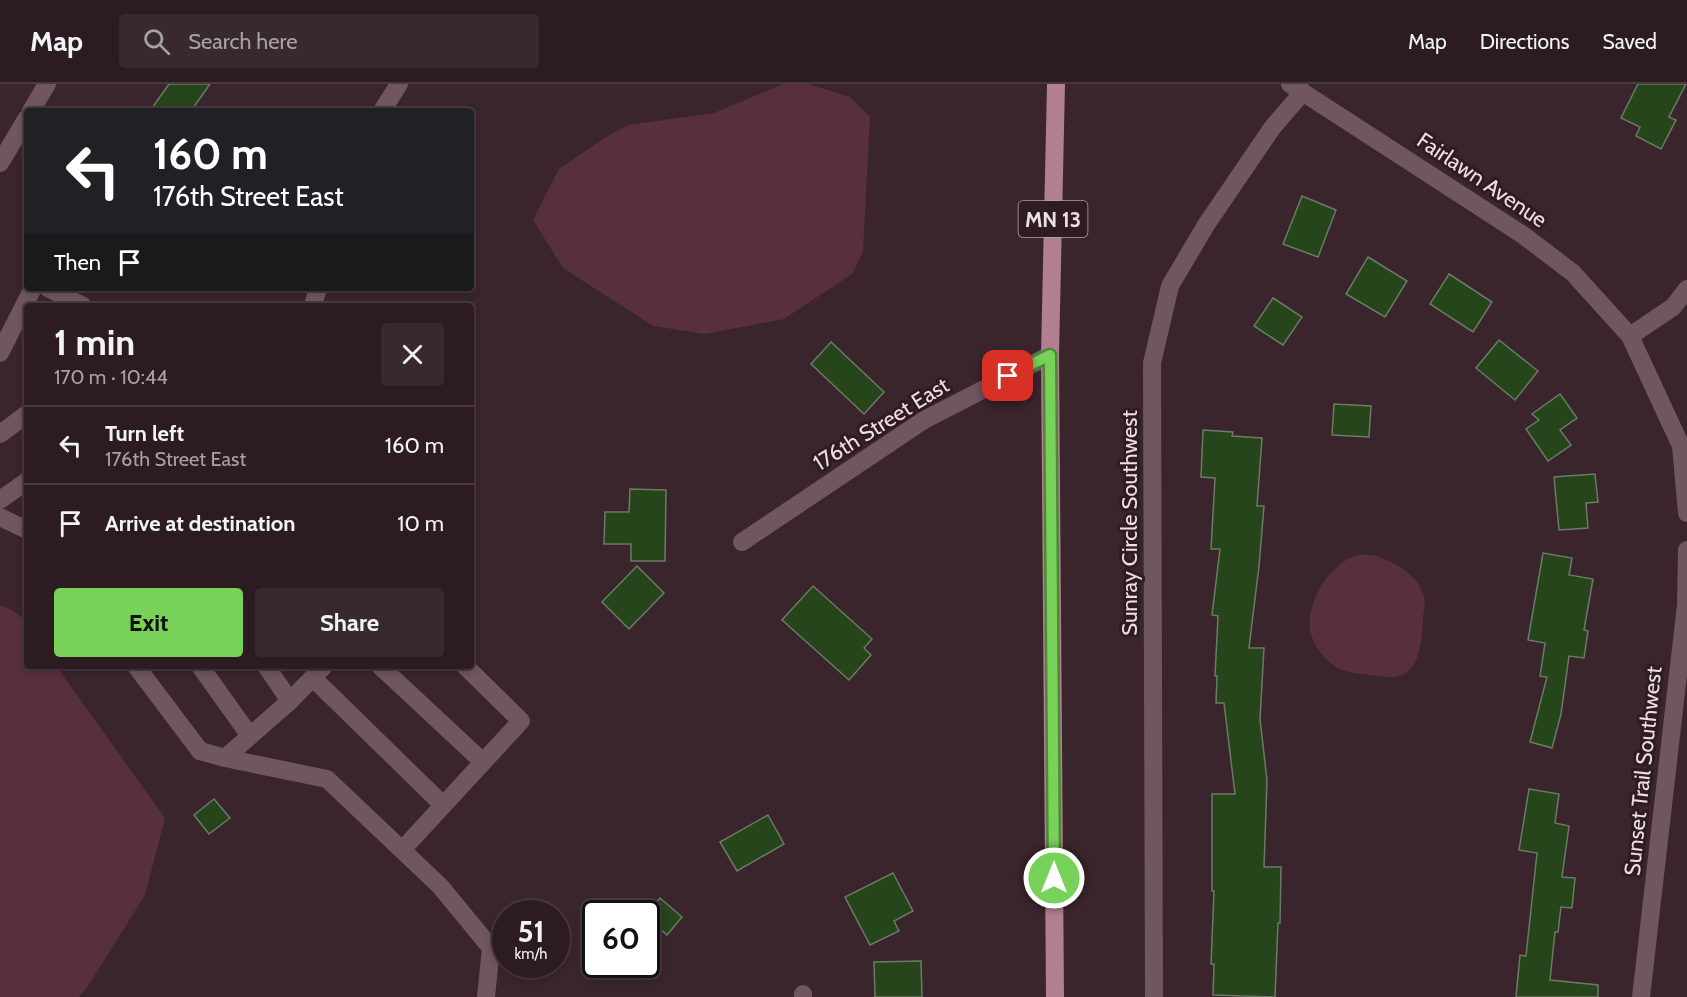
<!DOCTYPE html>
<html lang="en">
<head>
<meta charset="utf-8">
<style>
	body { margin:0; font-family:Cabin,sans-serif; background:#38292e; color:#f1f3f6; height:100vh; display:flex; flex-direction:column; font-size:22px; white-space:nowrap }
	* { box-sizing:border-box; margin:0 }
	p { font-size:20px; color:#a6a1a5 }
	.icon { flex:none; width:33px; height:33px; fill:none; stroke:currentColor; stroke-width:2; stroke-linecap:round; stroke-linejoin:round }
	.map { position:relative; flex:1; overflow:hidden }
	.side { position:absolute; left:24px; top:219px; width:450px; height:366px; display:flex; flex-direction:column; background:#2c1c21; border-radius:6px; box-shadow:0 3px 9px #0003,0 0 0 2px #483a3f }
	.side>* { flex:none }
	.guide { position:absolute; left:24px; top:24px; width:450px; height:183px; border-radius:6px; box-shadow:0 3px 9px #0003,0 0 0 2px #483a3f; background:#202124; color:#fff; overflow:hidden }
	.speed { position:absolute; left:492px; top:816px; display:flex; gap:12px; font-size:30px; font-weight:700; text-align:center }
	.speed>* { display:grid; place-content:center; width:78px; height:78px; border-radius:50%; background:#2c1c21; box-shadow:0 3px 9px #0003,0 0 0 2px #483a3f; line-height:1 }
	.speed small { font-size:15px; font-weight:400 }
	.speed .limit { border:3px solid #111; border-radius:9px; background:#fff; color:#111 }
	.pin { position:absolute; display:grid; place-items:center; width:51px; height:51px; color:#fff; margin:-26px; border-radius:12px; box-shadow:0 3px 9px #0006 }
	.me { position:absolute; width:66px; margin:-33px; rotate:0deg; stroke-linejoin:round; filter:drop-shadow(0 0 4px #0008) }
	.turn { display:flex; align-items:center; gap:21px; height:126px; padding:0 30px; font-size:27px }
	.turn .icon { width:78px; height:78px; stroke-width:2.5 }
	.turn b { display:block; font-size:42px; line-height:51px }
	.then { display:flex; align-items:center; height:57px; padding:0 30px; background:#0003; gap:12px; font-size:22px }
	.round { display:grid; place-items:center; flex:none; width:63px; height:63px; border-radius:6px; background:#38292e }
	.summary { display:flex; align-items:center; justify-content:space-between; height:102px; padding:0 30px }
	h1 { font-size:36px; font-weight:800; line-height:45px }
	.cta { display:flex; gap:12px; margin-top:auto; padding:12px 30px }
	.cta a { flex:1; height:69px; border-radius:6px; background:#78d158; color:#111; font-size:24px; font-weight:800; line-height:69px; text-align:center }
	.cta a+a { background:#38292e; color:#f1f3f6 }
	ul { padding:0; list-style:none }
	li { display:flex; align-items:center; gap:18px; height:78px; padding:0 30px; border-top:2px solid #483a3f }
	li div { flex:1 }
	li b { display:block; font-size:22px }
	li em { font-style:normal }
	header { display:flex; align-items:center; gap:36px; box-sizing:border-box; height:84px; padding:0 30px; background:#2c1c21; border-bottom:2px solid #483a3f }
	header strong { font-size:28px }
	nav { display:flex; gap:33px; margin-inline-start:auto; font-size:21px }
	.search { width:420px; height:54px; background:#38292e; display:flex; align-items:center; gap:15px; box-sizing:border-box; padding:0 21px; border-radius:6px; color:#a6a1a5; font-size:22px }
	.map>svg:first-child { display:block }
	.green { fill:#572f3f }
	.building { fill:#26451b; stroke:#6b7a67; stroke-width:1.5 }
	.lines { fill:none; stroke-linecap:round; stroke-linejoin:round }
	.minor { stroke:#6f565f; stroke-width:18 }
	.major { stroke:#b17f91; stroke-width:18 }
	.route-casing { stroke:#4e8839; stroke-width:15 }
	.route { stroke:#78d158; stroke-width:10 }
	.labels { text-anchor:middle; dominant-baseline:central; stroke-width:6; stroke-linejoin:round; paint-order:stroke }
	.shield { fill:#2f1b23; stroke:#b4a4a9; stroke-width:1.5 }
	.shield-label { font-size:21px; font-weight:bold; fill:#eddee3 }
	.street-label { font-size:22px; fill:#eddee3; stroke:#2f1b23 }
</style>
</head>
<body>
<header>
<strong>Map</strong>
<div class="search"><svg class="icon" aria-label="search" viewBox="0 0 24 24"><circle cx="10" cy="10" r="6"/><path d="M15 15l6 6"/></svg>Search here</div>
<nav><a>Map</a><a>Directions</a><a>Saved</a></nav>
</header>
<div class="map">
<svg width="1687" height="913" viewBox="0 0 1687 913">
	<rect width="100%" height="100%" fill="#3a252c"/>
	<g class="green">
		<polygon points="783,0 809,0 850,13 870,33 863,167 852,190 784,235 705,250 653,242 563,184 533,136 559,85 603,55 628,41 714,29"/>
		<path d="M1374,471C1395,479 1418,489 1424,513C1426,520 1423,529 1423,536C1422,550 1421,563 1416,576C1409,593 1394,595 1378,592C1366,590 1349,590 1338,584C1322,575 1307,554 1310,535C1312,512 1329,483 1352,473C1358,470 1367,471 1374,471Z"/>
		<path d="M0,521C35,533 27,550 27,582H56L165,734L145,811L86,905L79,913H0Z"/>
	</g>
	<g class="building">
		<polygon points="169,0 210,0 191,27 150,27"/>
		<polygon points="1638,0 1686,0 1669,33 1676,36 1661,65 1636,52 1640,43 1621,34"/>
		<polygon points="1302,112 1336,126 1318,173 1283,160"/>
		<polygon points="1368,173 1407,197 1385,233 1346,210"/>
		<polygon points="1449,190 1492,218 1473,248 1430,220"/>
		<polygon points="1273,214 1302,233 1283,261 1254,242"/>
		<polygon points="1499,256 1538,287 1515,316 1476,284"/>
		<polygon points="831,258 884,308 864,330 811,280"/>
		<polygon points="1560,310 1577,334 1560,346 1571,361 1548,377 1526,345 1539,336 1532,330"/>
		<polygon points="1334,320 1371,322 1369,353 1332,351"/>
		<polygon points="1203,346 1233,348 1232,352 1262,354 1257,422 1264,422 1259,482 1249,564 1264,564 1260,635 1267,696 1264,783 1281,783 1280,839 1278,839 1275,913 1213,911 1214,880 1211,880 1214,807 1212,807 1212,710 1235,710 1224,619 1216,619 1217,592 1215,592 1218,532 1212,531 1220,465 1211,465 1215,394 1201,393"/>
		<polygon points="1595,390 1598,418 1586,419 1588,444 1559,446 1554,393"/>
		<polygon points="630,405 666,406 665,477 631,477 631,460 604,460 605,428 629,428"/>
		<polygon points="1543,469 1572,474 1569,491 1593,495 1584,546 1588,547 1584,574 1569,572 1561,630 1552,664 1530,658 1547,593 1540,592 1545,559 1528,556"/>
		<polygon points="637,482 664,509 629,545 602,518"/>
		<polygon points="813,502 872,555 864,564 871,571 849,596 782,536"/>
		<polygon points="1529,705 1559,710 1555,739 1569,742 1562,793 1575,794 1572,824 1561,823 1558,848 1555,848 1550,896 1598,901 1598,913 1516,913 1520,871 1526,872 1537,769 1519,766"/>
		<polygon points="214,715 230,734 209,750 194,731"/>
		<polygon points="768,731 784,760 737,787 720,758"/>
		<polygon points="893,789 913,827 894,837 899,847 870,861 845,813"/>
		<polygon points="660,814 682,833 667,851 646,833 646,830"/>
		<polygon points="921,877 922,913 875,913 874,878"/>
	</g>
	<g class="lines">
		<g class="minor">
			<polyline points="1290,0 1523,151 1573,189 1630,252 1681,362 1687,429"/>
			<polyline points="31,27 47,0"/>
			<polyline points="382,27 399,0"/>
			<polyline points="0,79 27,34"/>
			<polyline points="48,204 83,222"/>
			<polyline points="313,222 318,204"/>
			<polyline points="1630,252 1673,223 1687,205"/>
			<polyline points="0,269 33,204"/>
			<polyline points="0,350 27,330"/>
			<polyline points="0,416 27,397"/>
			<polyline points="0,433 27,446"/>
			<polyline points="742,458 924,336 1050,271"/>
			<polyline points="136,582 200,667 225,674 327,695 440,802 491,864 486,913"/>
			<polyline points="200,582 250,652"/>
			<polyline points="266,582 290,617"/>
			<polyline points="380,582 483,678"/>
			<polyline points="313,594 443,721"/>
			<polyline points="225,674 290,617 324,582"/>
			<polyline points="402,766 521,637 465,582"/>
			<polyline points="803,910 803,913"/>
			<polyline points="1154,913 1152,279 1170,202 1206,141 1272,44 1303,8"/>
			<polyline points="1641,913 1686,521 1687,466"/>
		</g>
		<polyline class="major" points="1055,913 1050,271 1056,0"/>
	</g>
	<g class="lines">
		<defs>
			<polyline id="route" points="1008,292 1050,271 1054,794"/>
		</defs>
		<use href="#route" class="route-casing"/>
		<use href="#route" class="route"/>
	</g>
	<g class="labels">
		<rect class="shield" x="1018.5" y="117" width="69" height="36" rx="4.5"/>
		<g class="shield-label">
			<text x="1053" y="135">MN 13</text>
		</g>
		<g class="street-label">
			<text transform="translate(1482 96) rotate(34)">Fairlawn Avenue</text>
			<text transform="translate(881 340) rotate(-32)">176th Street East</text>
			<text transform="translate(1129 439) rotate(-90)">Sunray Circle Southwest</text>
			<text transform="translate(1643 687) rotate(-84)">Sunset Trail Southwest</text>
		</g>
	</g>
</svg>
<div class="speed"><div>51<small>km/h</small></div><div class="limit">60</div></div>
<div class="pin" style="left:1008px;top:292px;background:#d93025"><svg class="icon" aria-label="arrive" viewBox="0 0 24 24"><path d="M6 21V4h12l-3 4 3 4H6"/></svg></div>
<svg class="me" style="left:1054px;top:794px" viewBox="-20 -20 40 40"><circle r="17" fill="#78d158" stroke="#fff" stroke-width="3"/><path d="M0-11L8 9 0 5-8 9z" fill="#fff"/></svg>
<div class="guide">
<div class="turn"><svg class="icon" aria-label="left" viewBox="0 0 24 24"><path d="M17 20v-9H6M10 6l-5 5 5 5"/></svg><div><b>160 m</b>176th Street East</div></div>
<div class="then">Then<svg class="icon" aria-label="arrive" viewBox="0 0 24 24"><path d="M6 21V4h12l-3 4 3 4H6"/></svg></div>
</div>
<section class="side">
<div class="summary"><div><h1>1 min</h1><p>170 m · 10:44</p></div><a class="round"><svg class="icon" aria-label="close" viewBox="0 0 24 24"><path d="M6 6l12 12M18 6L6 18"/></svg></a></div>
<ul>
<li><svg class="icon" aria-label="left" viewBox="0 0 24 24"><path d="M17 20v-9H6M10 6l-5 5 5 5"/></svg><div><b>Turn left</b><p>176th Street East</p></div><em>160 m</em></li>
<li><svg class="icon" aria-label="arrive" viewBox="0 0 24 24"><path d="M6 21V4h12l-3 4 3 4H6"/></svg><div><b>Arrive at destination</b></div><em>10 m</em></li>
</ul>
<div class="cta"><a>Exit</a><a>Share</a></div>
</section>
</div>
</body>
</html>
